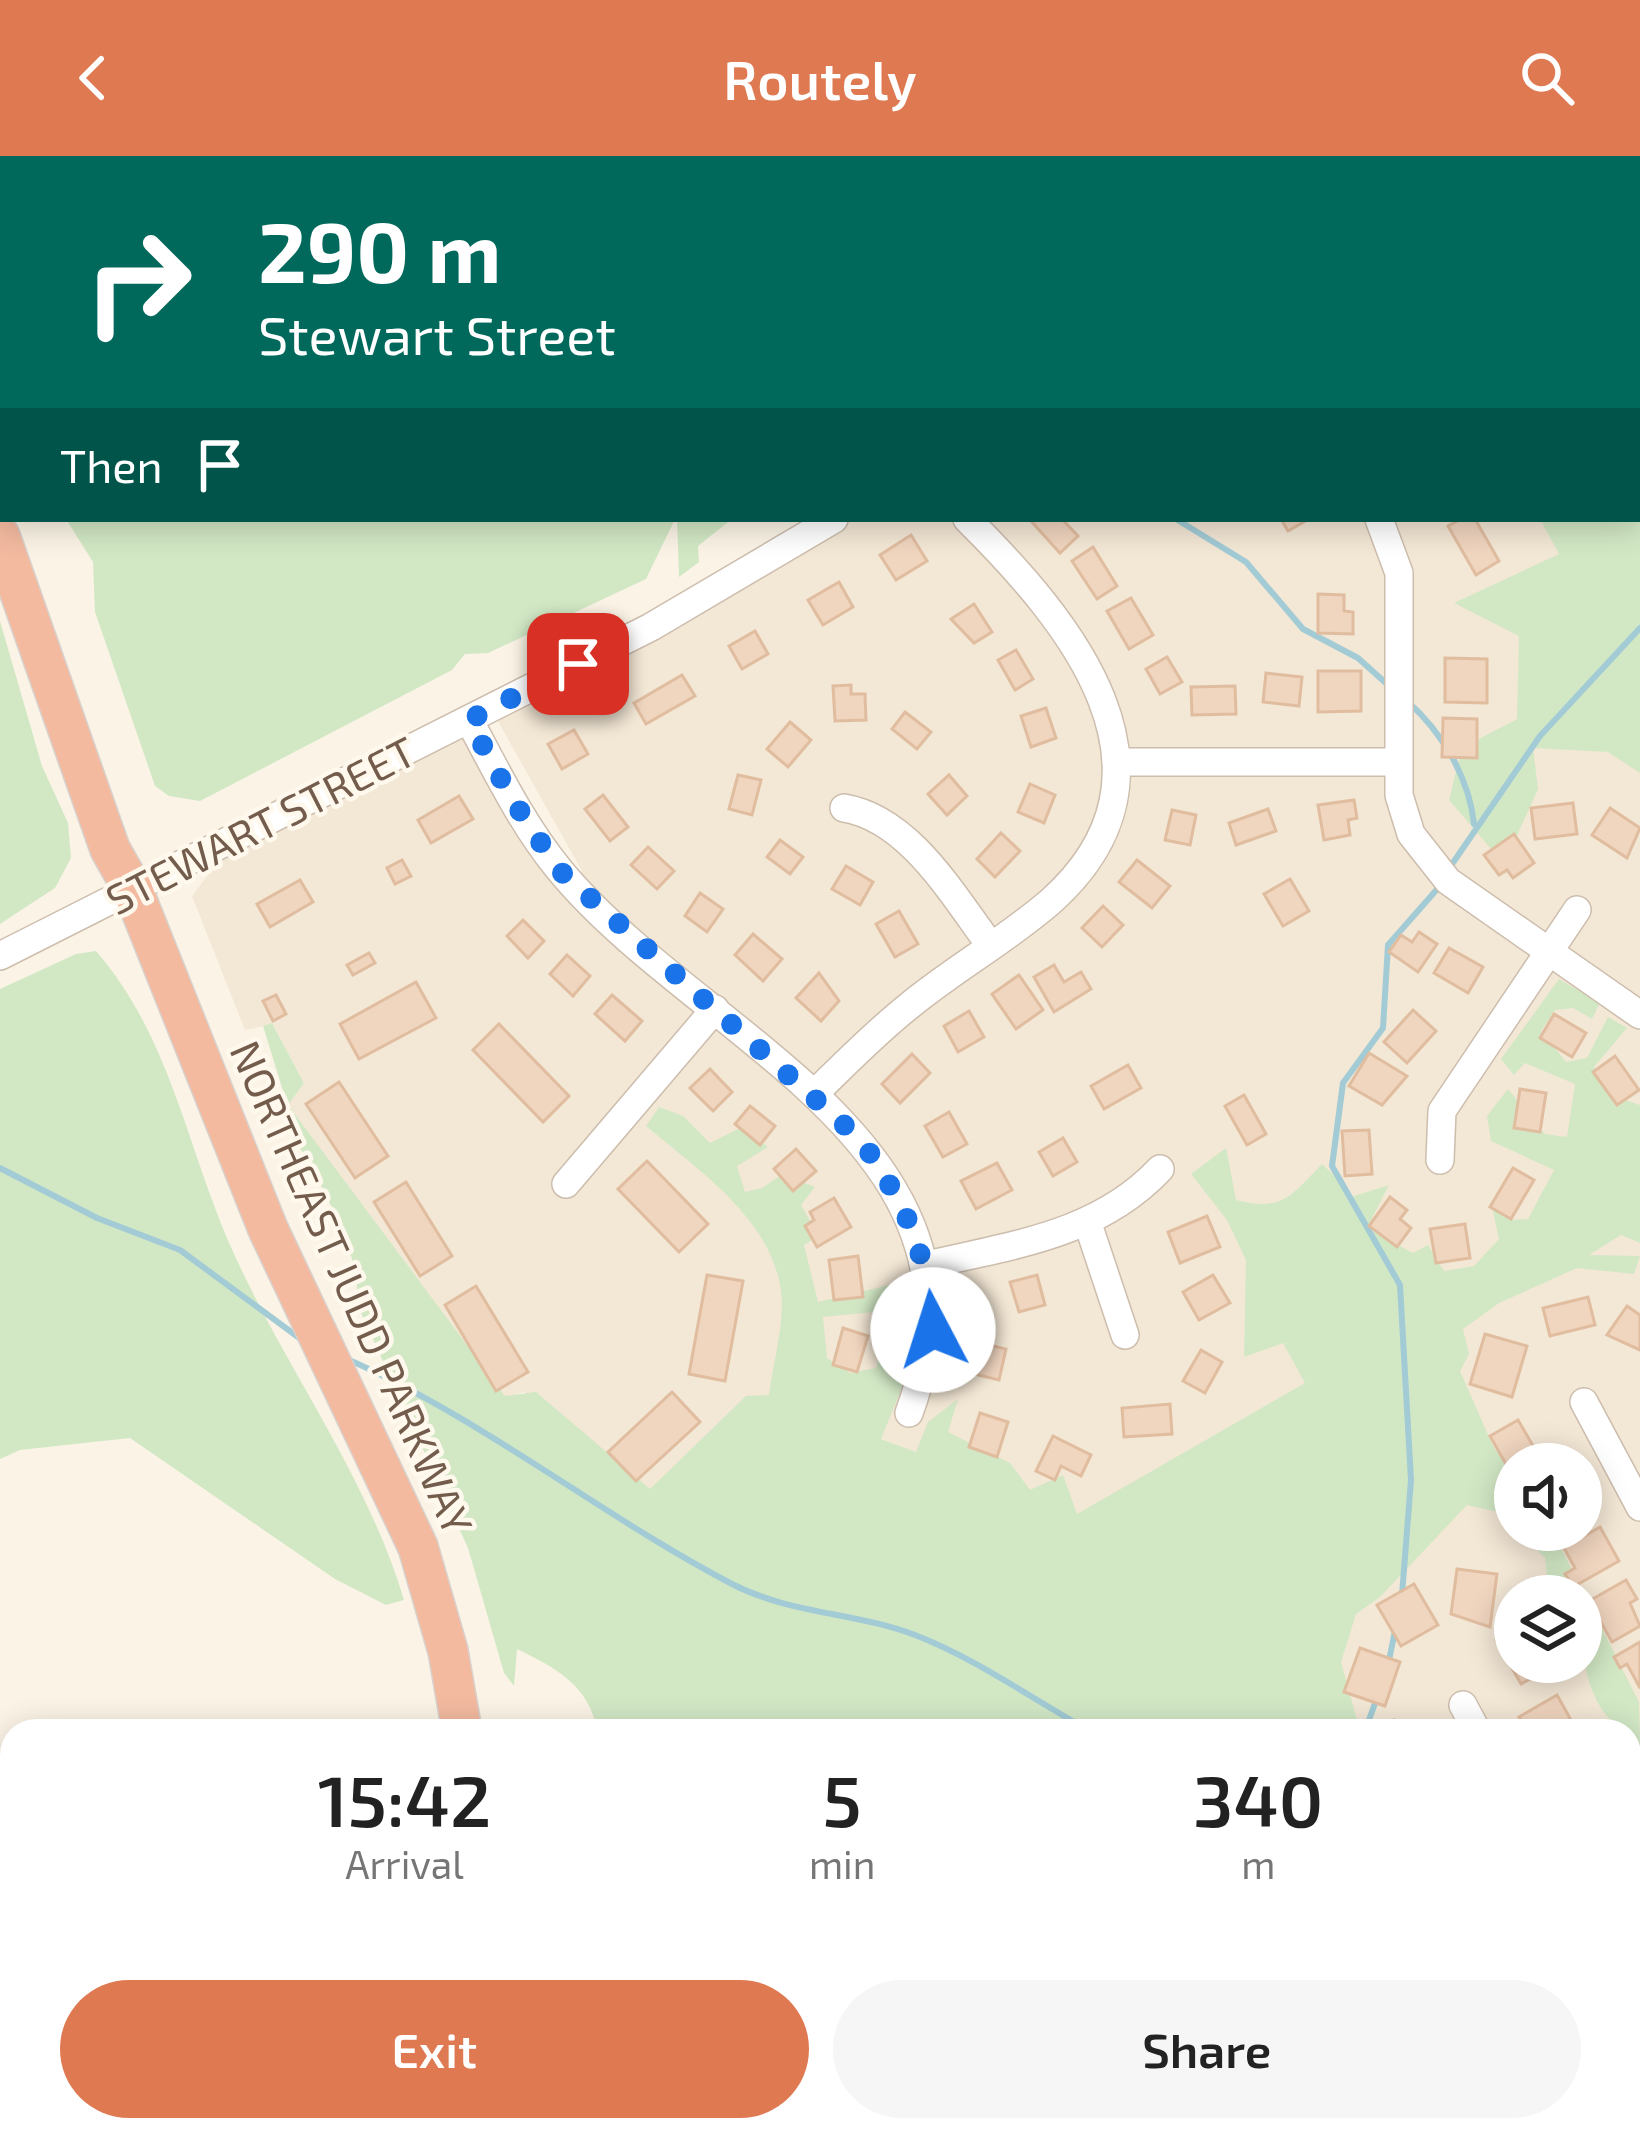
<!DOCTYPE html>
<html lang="en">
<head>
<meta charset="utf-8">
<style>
	body { margin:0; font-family:"Exo 2",sans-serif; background:#f6f6f6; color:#222; height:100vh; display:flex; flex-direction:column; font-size:45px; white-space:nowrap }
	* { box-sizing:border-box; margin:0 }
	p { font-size:39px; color:#767676 }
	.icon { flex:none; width:66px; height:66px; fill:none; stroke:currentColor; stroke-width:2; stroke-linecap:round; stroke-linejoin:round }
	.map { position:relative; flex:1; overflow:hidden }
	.sheet { position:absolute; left:0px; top:1563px; width:1641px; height:423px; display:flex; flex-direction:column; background:#fff; border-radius:36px 36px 0 0; box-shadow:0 6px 30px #0003 }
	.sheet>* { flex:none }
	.top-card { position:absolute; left:0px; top:0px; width:1641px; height:366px; box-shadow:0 6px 30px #0003; background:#00695c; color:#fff; overflow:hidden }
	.controls { position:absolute; left:1494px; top:1287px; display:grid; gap:24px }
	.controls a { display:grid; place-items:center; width:108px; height:108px; border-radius:50%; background:#fff; box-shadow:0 6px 30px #0003; font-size:60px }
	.pin { position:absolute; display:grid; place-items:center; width:102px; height:102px; color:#fff; margin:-51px; border-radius:24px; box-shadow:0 6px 18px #0006 }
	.me { position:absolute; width:132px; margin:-66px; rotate:355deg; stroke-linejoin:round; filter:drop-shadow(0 0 9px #0008) }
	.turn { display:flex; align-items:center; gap:42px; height:252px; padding:0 60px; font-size:54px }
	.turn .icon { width:156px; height:156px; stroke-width:2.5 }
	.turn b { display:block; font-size:84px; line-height:102px }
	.then { display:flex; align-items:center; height:114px; padding:0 60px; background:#0003; gap:24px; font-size:45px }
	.eta { display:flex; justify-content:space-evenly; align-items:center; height:204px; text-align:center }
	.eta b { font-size:72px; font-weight:600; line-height:84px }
	.button { display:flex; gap:24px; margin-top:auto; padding:24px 60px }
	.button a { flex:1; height:138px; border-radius:72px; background:#df7951; color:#fff; font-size:48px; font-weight:600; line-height:138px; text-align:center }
	.button a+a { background:#f6f6f6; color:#222 }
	header { display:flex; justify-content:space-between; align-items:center; height:156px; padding:0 60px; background:#df7951; color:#fff; font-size:54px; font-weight:600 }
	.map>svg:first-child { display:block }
	.residential { fill:#f3e7d5; fill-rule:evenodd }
	.green { fill:#d2e8c5 }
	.water { fill:#bcdce4; stroke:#a2cbd5; stroke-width:3 }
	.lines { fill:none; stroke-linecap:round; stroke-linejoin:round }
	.stream { stroke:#a2cbd5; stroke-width:6 }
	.building { fill:#f0d5bf; stroke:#e1bda0; stroke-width:3 }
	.minor-casing { stroke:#cdbdad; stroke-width:30 }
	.highway-casing { stroke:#d8d1cd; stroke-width:42 }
	.path { stroke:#d4b8a2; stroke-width:3; stroke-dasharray:3 9; stroke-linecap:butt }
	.minor { stroke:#fff; stroke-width:27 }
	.highway { stroke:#f3baa0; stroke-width:39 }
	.route { stroke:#1a73e8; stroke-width:21; stroke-dasharray:0 37.8 }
	.labels { text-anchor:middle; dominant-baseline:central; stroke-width:9; stroke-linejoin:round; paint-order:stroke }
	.street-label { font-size:42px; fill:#745c4c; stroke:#fef8ed }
</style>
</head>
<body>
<header><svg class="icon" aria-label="back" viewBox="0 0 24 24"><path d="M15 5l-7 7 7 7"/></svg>Routely<svg class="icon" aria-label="search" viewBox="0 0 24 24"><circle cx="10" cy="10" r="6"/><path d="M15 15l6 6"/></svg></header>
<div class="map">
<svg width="1640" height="1985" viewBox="0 0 1640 1985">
	<rect width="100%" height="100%" fill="#fbf4e6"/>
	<g class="residential">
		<polygon points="783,0 1179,0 1177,3"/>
		<polygon points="1231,0 1577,0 1578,3 1229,3"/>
		<path d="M1640,115V1985H1500L1487,1974H1629V1575H1249L1348,1202L1280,1182L1306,1227L1077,1359L769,1239L640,1356L524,1236L505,1241L287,949L304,927L273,868L245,874L192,740L217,707L465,580L552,728L582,715L495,560L760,419L848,363H1638ZM1515,1308H1581V1374H1515ZM1515,1440H1581V1506H1515Z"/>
	</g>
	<g class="green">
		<polygon points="0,0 562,0 564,3 3,3 3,212"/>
		<polygon points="1570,0 1640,0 1640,617 1608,596 1533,592 1538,633 1504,708 1449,644 1462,592 1517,563 1519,480 1454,447 1559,398 1540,363 1638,363 1638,3 1565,3"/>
		<polygon points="66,363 675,363 646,423 488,497 465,498 452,514 200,645 169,640 155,630 95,456 93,406"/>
		<polygon points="677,363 732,363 698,390 699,406 679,421"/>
		<polygon points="0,465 42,610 68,667 71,702 55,732 0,768"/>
		<path d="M96,795C173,884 187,996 235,1100C288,1216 367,1320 404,1444L386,1449L335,1423L130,1282L20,1294L0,1303V833L76,798Z"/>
		<path d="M1559,823L1600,847L1592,863L1573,852L1555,854L1541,875L1566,906L1587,902L1608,861L1627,872L1594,911L1619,942L1640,949V1087L1621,1079L1589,1099L1640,1100L1634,1118L1577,1112L1499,1147L1463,1173L1469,1198L1460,1215L1493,1290L1515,1320V1371L1498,1356L1467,1349L1380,1441L1356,1458L1341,1506L1360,1575H597C590,1530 556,1512 517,1493L514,1530L504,1517L468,1392L356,1146C365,1094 304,999 277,953L283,935L263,870L272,867L304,927L288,949L505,1240L536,1236L650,1333L746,1240L769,1239C773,1207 785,1166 781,1135C771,1062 698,1014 646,970L659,951L683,960L710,987L742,971L768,991L737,1010L745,1036L762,1032L783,1018L815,1031L801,1049L819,1080L804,1089L818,1146L906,1125L911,1145L901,1166L874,1156L823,1161L827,1202L850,1217L876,1212L886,1179L914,1177V1202L881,1283L916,1296L928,1266L958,1243L948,1276L1010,1307L1030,1334L1063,1319L1077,1358L1305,1227L1283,1187L1244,1201L1246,1104L1227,1064L1191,1018L1226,992L1236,1044C1282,1056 1291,1040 1322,1008L1338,1023L1348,1042L1389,1029L1367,1072L1413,1097L1428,1089L1444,1115L1474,1110L1499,1083L1491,1046L1511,1064L1528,1063L1554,1014L1491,985L1487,960L1508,933L1545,978L1567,981L1575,928L1525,907L1514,919L1501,903Z"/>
		<path d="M1518,1374H1551L1558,1386L1639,1546L1640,1590C1631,1578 1621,1576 1612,1566C1580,1532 1581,1482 1581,1440H1549L1545,1402Z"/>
		<polygon points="12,1591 12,1857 0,1862 0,1599"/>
		<polygon points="512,1974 1485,1974 1497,1985 513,1985"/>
	</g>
	<polygon class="water" points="12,1953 12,1974 148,1974 143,1985 0,1985 0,1959"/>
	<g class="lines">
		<g class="stream">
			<polyline points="686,0 690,3"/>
			<polyline points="1176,363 1246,406 1303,473 1358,502 1388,529"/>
			<path d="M1407,545C1442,576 1469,621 1474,668"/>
			<polyline points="1448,714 1540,580 1640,472"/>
			<polyline points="0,1012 97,1062 180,1094 302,1184"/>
			<path d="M347,1203C483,1263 600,1359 732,1428C790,1458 854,1456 915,1479C975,1502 1034,1544 1090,1575"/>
			<polyline points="1402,1439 1411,1324 1400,1129 1332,1010 1343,927 1383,872 1388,789 1439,731"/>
			<polyline points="1388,1509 1395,1475"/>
			<polyline points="1365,1575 1378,1539"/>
			<polyline points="0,1798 12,1794"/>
			<polyline points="667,1974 680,1985"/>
			<polyline points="1492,1974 1500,1985"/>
		</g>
	</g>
	<g class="building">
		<polygon points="1062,363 1078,380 1060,397 1030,364"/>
		<polygon points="1281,363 1309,363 1288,375"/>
		<polygon points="1461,363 1475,363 1499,405 1476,419 1448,370"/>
		<polygon points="911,379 927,405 896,424 880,399"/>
		<polygon points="1093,391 1117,430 1097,443 1072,405"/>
		<polygon points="839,426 853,451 823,469 808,444"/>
		<polygon points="1318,438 1344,439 1344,455 1353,456 1353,478 1318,477"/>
		<polygon points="1131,442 1153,479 1129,493 1107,455"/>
		<polygon points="974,448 992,476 974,487 951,463"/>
		<polygon points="755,475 768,498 742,513 729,490"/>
		<polygon points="1016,494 1033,523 1015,534 998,504"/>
		<polygon points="1167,501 1182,526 1160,538 1146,513"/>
		<polygon points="1445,502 1487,503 1487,547 1445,546"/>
		<polygon points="1318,515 1361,515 1361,555 1318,556"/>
		<polygon points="1266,517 1302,521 1299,550 1263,546"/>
		<polygon points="682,519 695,540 646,568 634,547"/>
		<polygon points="851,529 851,538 865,538 866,564 835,565 833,530"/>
		<polygon points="1235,530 1236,558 1192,559 1191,531"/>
		<polygon points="1046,552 1056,582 1031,591 1021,560"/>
		<polygon points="905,556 931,576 917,593 892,573"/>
		<polygon points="1443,562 1477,563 1477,602 1442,601"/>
		<polygon points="790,566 811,584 788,611 767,593"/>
		<polygon points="574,574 588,598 562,613 548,588"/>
		<polygon points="738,619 761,624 752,659 729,653"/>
		<polygon points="949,619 967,640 947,659 928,638"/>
		<polygon points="1030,628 1055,639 1044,667 1018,656"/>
		<polygon points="603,639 628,671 610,685 585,653"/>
		<polygon points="459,640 473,663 431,687 418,664"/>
		<polygon points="1354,644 1357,662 1348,664 1350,679 1324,684 1318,649"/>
		<polygon points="1573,647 1577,678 1535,683 1531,652"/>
		<polygon points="1610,652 1640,672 1627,702 1592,679"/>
		<polygon points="1268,653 1276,675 1236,689 1229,667"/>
		<polygon points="1172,654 1196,659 1190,689 1165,684"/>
		<polygon points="1001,677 1020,695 995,721 977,703"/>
		<polygon points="1514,678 1534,707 1513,722 1507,714 1499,719 1484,699"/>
		<polygon points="780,684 803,701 790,718 767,701"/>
		<polygon points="648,691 674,715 657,733 631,709"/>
		<polygon points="402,704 411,720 395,728 387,712"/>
		<polygon points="1137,704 1170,730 1152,752 1119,726"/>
		<polygon points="846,710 873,726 860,749 832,733"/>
		<polygon points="1290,723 1309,755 1283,770 1264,738"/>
		<polygon points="300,724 313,746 270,771 257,748"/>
		<polygon points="700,737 723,753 707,776 685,760"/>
		<polygon points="1103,750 1123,769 1102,791 1082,772"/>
		<polygon points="899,755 918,788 895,801 876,768"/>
		<polygon points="523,764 544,785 528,802 507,780"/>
		<polygon points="1419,776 1437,788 1418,816 1389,796 1401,779 1412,786"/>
		<polygon points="753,778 782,803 763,825 735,799"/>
		<polygon points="1449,792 1483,811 1468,837 1434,817"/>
		<polygon points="369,797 375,807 353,819 347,809"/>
		<polygon points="567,799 590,820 573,840 550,818"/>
		<polygon points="1054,809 1064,826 1081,816 1091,833 1054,856 1034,821"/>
		<polygon points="819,817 839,845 821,865 796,842"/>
		<polygon points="1019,819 1043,854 1016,873 992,838"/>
		<polygon points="416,826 436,862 359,903 340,868"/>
		<polygon points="276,839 286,858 273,865 263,845"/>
		<polygon points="612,839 642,865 625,885 595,858"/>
		<polygon points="1413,854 1436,875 1407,907 1384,886"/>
		<polygon points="969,855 984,881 958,896 944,870"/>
		<polygon points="1554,858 1586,877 1572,901 1540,882"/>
		<polygon points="499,868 569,940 543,966 473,894"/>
		<polygon points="1369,897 1407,920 1382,949 1349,930"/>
		<polygon points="912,898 930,917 900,947 882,928"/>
		<polygon points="1615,900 1639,934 1617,949 1593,916"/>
		<polygon points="1128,909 1141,932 1104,953 1091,930"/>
		<polygon points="710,913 732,936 713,955 690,932"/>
		<polygon points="339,926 388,1000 355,1022 306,948"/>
		<polygon points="1520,933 1546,937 1540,976 1514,972"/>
		<polygon points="1244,939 1266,978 1247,989 1225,950"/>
		<polygon points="750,950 775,970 760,989 735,968"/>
		<polygon points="949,956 967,988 943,1001 925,970"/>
		<polygon points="1369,974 1372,1018 1345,1020 1342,975"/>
		<polygon points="1063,982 1077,1006 1053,1020 1039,996"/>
		<polygon points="796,993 816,1015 793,1035 774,1013"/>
		<polygon points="647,1005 708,1068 679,1096 618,1033"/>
		<polygon points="997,1007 1012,1034 976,1053 961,1025"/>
		<polygon points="1513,1012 1534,1024 1511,1063 1490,1051"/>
		<polygon points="406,1026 452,1100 420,1120 374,1046"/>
		<polygon points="1390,1041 1407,1054 1400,1063 1411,1072 1397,1091 1369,1070"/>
		<polygon points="834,1042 851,1071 817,1091 805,1070 814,1064 810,1056"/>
		<polygon points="1207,1060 1220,1091 1180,1107 1168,1076"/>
		<polygon points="1465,1068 1470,1102 1436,1107 1430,1073"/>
		<polygon points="858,1100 863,1141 834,1144 829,1104"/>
		<polygon points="707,1119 743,1125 725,1225 689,1218"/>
		<polygon points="1037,1119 1045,1149 1019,1156 1010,1126"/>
		<polygon points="1213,1119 1230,1147 1199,1164 1183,1136"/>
		<polygon points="476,1130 528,1216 496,1235 445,1149"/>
		<polygon points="1588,1141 1595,1169 1550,1180 1543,1152"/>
		<polygon points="1627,1150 1640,1159 1640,1194 1607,1179"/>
		<polygon points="843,1172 868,1180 857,1216 833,1209"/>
		<polygon points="1485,1178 1527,1190 1512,1241 1470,1228"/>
		<polygon points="981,1187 1006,1193 999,1224 974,1218"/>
		<polygon points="1201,1194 1222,1206 1205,1237 1183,1225"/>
		<polygon points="672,1236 700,1266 636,1325 608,1296"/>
		<polygon points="1170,1248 1172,1278 1124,1281 1122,1252"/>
		<polygon points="980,1257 1008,1266 997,1301 969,1291"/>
		<polygon points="1518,1264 1543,1307 1515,1308 1515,1324 1490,1280"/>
		<polygon points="1053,1280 1091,1299 1081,1320 1061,1310 1055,1324 1036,1315"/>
		<polygon points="1600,1371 1619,1405 1573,1431 1565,1418 1575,1412 1564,1392"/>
		<polygon points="1457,1413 1497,1418 1490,1471 1451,1458"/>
		<polygon points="1626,1424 1637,1443 1630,1447 1640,1470 1612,1486 1589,1445"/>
		<polygon points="1414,1428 1438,1469 1401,1490 1377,1449"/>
		<polygon points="1515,1474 1515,1506 1560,1507 1521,1528 1496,1484"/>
		<polygon points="1640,1486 1640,1532 1627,1508 1620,1512 1614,1501"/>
		<polygon points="1360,1492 1400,1506 1385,1550 1344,1536"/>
		<polygon points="1557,1539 1576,1573 1527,1575 1519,1561"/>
		<polygon points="1394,1564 1398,1575 1371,1575 1370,1572"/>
		<polygon points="1629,1670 1640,1689 1629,1696"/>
		<polygon points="1640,1710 1640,1756 1636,1758 1629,1744 1629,1715"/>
		<polygon points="1629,1935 1640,1947 1640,1959 1629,1966"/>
	</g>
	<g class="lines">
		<defs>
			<g id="minor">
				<polyline points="1045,0 1049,3"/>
				<polyline points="1440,0 1441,3"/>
				<polyline points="1210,3 1212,0"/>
				<polyline points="1379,363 1399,417 1399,639 1411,678 1448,725 1640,859"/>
				<path d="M469,564C496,614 522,668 558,712C696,882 1009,986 909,1257"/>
				<polyline points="1116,606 1397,606"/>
				<path d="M844,652C910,663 953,740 991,790"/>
				<polyline points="0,800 651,471 834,363"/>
				<path d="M815,937C846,907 876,876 909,850C954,813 1006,784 1050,746C1196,616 1070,465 967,363"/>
				<polyline points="1440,1004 1442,955 1577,754"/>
				<polyline points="566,1028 715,853"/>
				<polyline points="1088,1068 1125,1179"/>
				<path d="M927,1109C1012,1089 1098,1079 1160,1013"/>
				<polyline points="1584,1246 1640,1351"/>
				<polyline points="1463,1549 1477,1575"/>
				<polyline points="1629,1803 1640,1797"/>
				<polyline points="1629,1853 1640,1873"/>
			</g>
			<g id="highway">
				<polyline points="0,332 3,338"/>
				<polyline points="0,380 110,693 132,732 268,1073 418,1391 448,1495 462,1575"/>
				<polyline points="443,1985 444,1974"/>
			</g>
		</defs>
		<use href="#minor" class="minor-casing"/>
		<use href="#highway" class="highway-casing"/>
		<polyline class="path" points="405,1981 410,1974"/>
		<use href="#minor" class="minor"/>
		<use href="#highway" class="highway"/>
	</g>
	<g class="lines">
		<path class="route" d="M578,508L469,564L512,643L559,714L861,984C907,1052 926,1091 933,1174"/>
	</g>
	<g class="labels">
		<g class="street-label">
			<text transform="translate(260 668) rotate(-27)">STEWART STREET</text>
			<text transform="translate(353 1131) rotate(66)">NORTHEAST JUDD PARKWAY</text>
		</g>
	</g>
</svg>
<div class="controls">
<a><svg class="icon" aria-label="sound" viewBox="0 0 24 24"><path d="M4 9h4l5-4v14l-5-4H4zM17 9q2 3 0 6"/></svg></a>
<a><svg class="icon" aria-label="layers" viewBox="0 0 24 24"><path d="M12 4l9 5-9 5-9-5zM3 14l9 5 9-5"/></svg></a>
</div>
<div class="pin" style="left:578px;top:508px;background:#d93025"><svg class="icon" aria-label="arrive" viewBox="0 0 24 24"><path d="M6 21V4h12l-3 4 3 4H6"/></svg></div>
<svg class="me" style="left:933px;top:1174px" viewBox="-20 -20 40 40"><circle r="19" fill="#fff"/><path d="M0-13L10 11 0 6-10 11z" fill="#1a73e8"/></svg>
<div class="top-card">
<div class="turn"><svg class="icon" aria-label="right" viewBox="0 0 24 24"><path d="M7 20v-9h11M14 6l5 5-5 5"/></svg><div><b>290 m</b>Stewart Street</div></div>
<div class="then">Then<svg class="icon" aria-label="arrive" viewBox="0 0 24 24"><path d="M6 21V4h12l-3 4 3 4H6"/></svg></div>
</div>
<section class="sheet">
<div class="eta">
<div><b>15:42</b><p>Arrival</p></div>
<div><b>5</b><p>min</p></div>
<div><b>340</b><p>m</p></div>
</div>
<div class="button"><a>Exit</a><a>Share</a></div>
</section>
</div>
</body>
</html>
